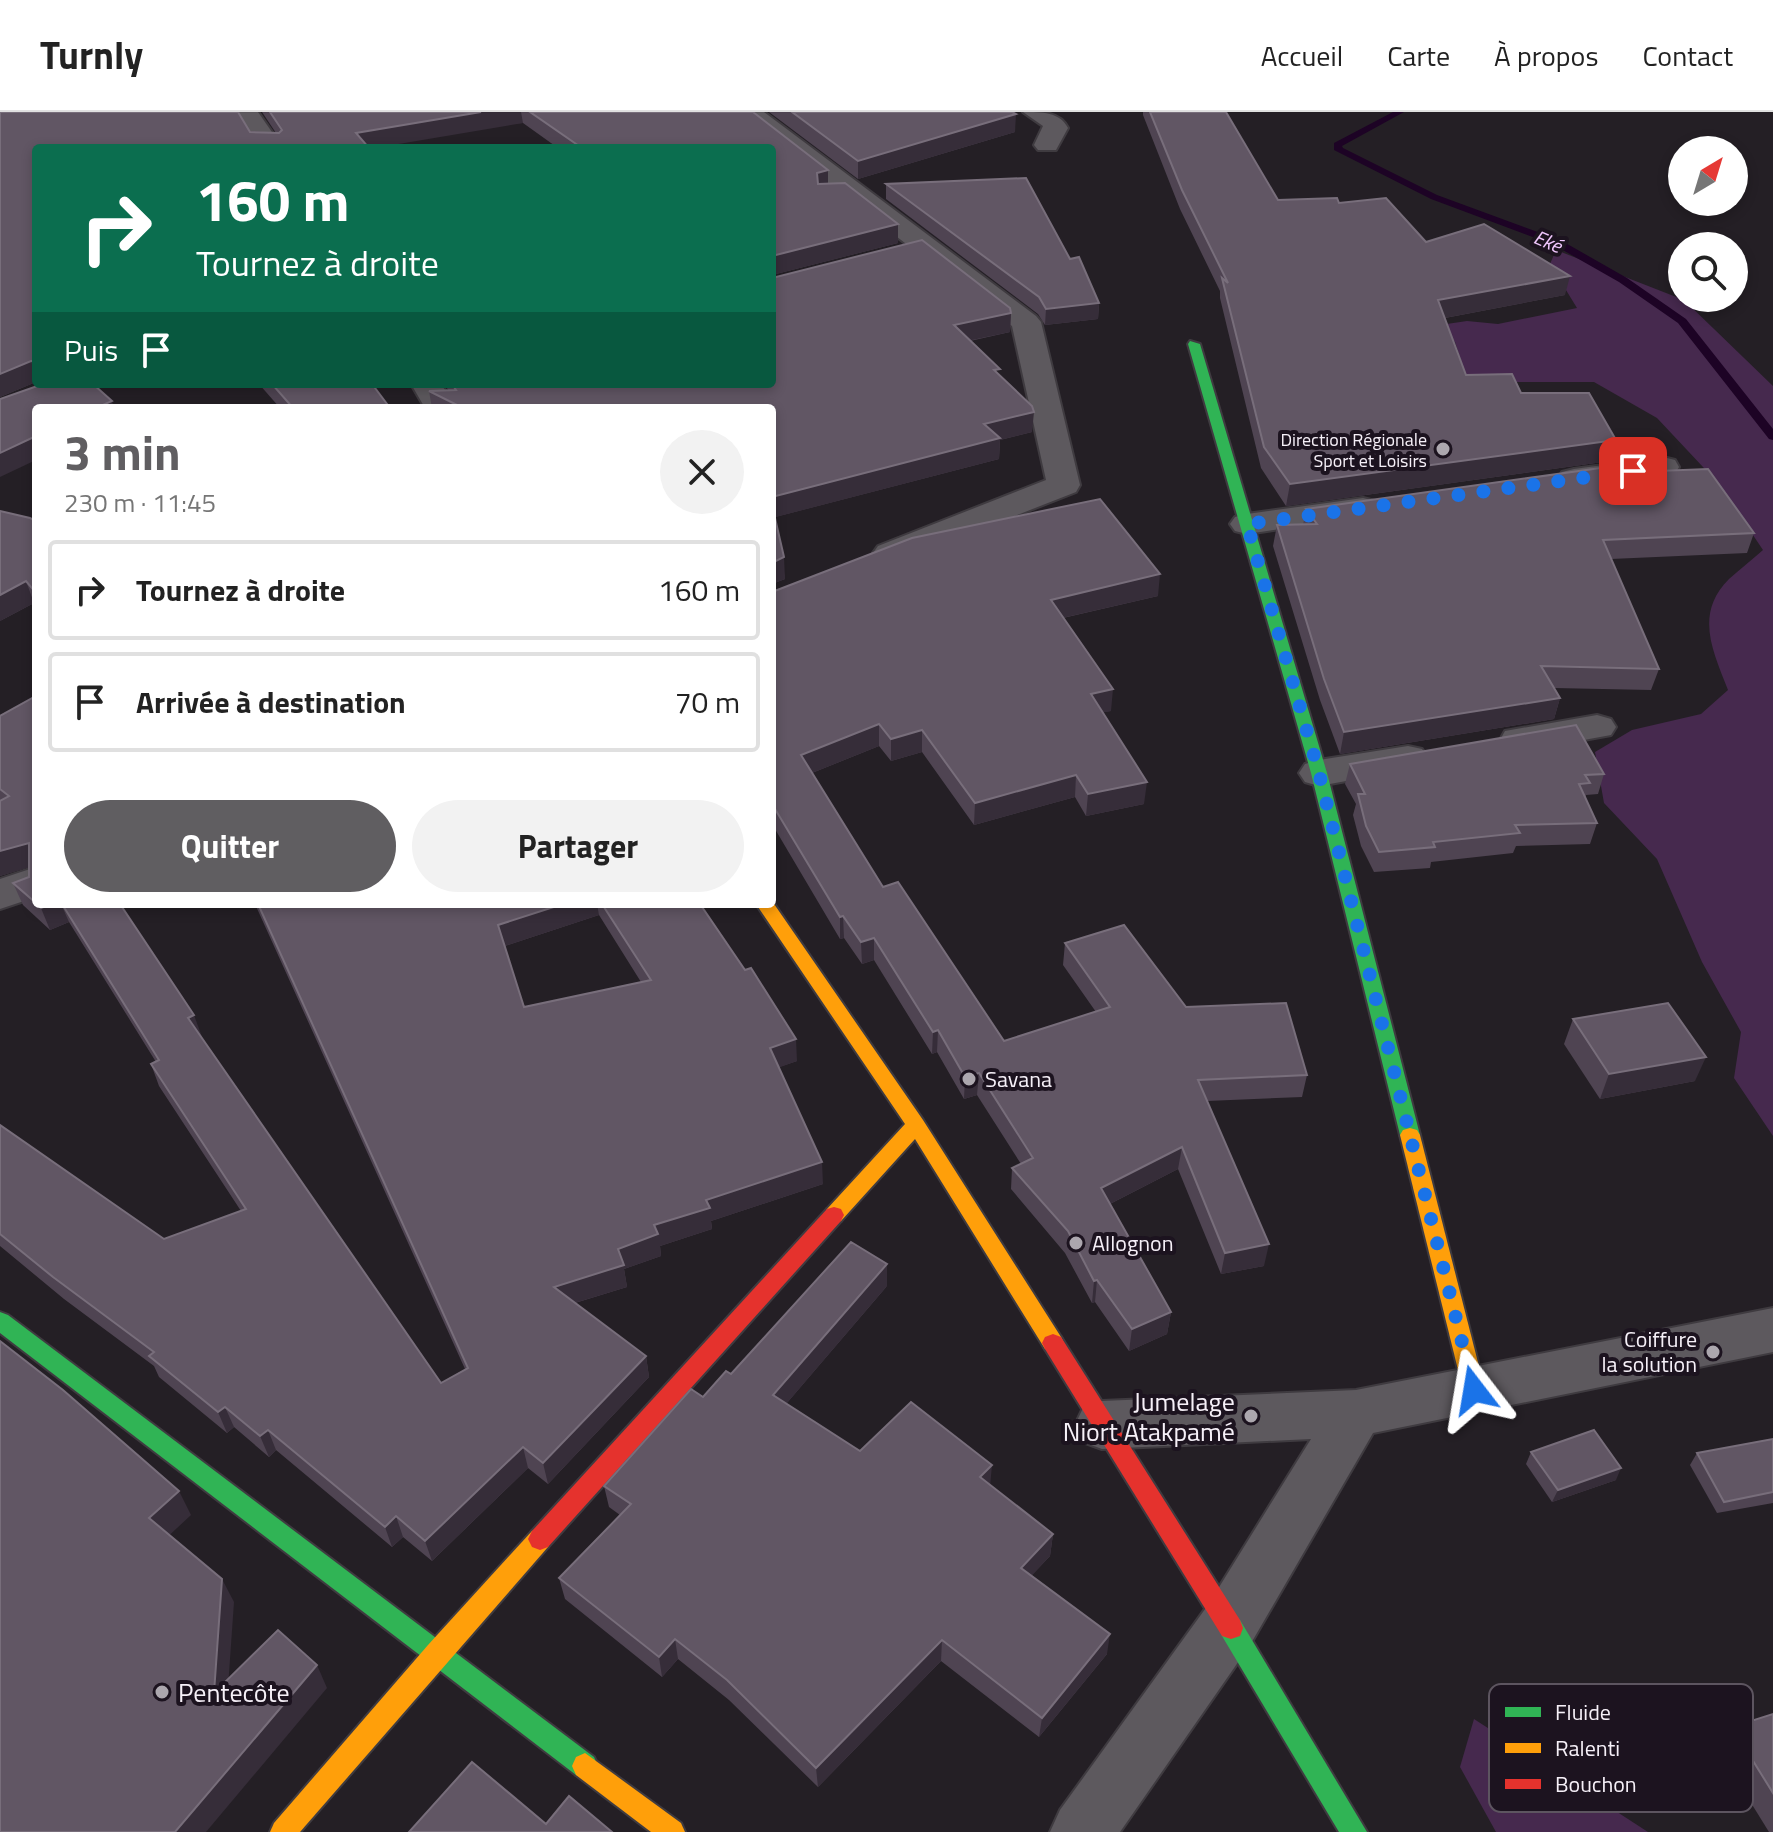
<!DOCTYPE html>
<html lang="fr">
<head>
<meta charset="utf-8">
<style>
	body { margin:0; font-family:"Titillium Web",sans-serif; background:#f2f2f2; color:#222; height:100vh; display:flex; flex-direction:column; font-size:30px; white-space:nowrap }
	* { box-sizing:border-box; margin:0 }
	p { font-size:26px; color:#767676 }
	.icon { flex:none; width:44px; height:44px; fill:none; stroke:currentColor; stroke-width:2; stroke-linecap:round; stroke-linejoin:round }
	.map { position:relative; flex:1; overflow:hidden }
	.details { position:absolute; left:32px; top:292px; width:744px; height:504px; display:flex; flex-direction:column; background:#fff; border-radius:8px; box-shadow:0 4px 12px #0003 }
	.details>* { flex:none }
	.hud { position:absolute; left:32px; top:32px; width:744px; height:244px; border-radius:8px; box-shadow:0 4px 12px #0003; background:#0b6e4f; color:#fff; overflow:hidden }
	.needle { width:52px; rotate:38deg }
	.controls { position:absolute; left:1668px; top:24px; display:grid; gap:16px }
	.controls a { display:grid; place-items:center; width:80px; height:80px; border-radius:50%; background:#fff; box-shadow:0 4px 12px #0003; font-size:40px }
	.pin { position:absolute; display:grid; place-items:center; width:68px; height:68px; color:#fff; margin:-34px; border-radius:16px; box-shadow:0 4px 12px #0006 }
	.me { position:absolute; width:88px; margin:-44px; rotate:346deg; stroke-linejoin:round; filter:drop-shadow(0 0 6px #0008) }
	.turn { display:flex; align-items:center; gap:28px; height:168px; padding:0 32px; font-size:36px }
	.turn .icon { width:104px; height:104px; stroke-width:2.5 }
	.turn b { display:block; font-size:56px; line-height:68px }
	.then { display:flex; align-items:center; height:76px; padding:0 32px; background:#0003; gap:16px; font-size:30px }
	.round { display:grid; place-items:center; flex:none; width:84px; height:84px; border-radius:42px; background:#f2f2f2 }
	.headline { display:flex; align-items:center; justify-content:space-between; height:136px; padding:0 32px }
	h1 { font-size:48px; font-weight:700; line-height:60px; color:#605e61 }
	.cta { display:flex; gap:16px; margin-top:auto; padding:16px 32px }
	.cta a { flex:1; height:92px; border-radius:48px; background:#605e61; color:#fff; font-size:32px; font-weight:700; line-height:92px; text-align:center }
	.cta a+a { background:#f2f2f2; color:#222 }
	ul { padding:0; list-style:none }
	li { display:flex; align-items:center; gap:24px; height:100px; margin:0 16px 12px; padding:0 16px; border:4px solid #e0e0e0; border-radius:8px }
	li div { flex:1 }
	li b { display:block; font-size:30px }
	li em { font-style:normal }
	header { display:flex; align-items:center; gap:48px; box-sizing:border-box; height:112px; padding:0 40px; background:#fff; border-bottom:2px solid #e0e0e0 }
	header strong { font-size:38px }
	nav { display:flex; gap:44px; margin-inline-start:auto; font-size:28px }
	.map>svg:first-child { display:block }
	.green { fill:#46294e }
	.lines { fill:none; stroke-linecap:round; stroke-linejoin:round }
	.stream { fill:#1d0325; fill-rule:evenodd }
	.street-casing { stroke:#3f3b40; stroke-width:4 }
	.fast-casing { stroke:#3f3b40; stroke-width:4 }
	.slow-casing { stroke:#3f3b40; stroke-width:4 }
	.jam-casing { stroke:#3f3b40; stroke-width:4 }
	.street { fill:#5d595e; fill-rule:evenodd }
	.fast { fill:#30b455; fill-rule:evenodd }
	.slow { fill:#ff9f0a; fill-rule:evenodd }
	.jam { fill:#e5322d; fill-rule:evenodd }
	.wall { fill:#4f4452; fill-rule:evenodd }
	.shaded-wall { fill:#362d39 }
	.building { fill:#615664; stroke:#786e7b; stroke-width:2 }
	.route { stroke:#1a73e8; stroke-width:14; stroke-dasharray:0 25.2 }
	.poi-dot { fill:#aca7ae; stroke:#1c131f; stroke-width:3 }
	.labels { text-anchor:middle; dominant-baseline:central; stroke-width:8; stroke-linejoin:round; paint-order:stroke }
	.far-poi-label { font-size:18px; fill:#f6f0f8; stroke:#1c131f; text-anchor:end }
	.far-water-label { font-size:20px; font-style:italic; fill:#f0c7fd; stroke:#1c131f }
	.poi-label { font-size:22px; fill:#f6f0f8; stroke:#1c131f; text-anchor:start }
	.near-poi-label { font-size:26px; fill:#f6f0f8; stroke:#1c131f; text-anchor:end }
	.key { fill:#1c131f; stroke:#5d5560; stroke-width:2 }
	.key-label { font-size:22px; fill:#f6f0f8 }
</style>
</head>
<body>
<header>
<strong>Turnly</strong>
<nav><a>Accueil</a><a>Carte</a><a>À propos</a><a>Contact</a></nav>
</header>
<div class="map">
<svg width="1773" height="1720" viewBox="0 0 1773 1720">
	<rect width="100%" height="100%" fill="#241f25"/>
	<g class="green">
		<path d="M1556,138L1684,188L1773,274V1024L1734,966L1741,920L1702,850L1657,747L1604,691L1595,640L1632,618L1701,602L1728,578C1713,539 1694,502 1729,467C1740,457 1752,448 1763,438L1718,371L1657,306L1594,270H1468L1455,230L1433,214L1467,209L1498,212L1577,196L1550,152Z"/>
		<polygon points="1474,1607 1648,1720 1496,1720 1460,1655"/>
	</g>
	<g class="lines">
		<polygon class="stream" points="1393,0 1404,0 1342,34 1343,36 1437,83 1562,129 1627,166 1686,207 1773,317 1773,328 1769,327 1678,211 1619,170 1554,133 1431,87 1334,38 1334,31"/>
		<defs>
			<g id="street">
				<polygon points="234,0 258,0 283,36 257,36"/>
				<polygon points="736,0 764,0 1036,204 1041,210 1080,373 1076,380 902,448 890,451 878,448 873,441 878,434 1046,368 1012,214"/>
				<path d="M1023,0C1042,0 1060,0 1068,16L1056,38H1038L1034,33L1043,14Z"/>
				<polygon points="411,272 441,272 457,296 425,296"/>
				<polygon points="1663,345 1675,348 1679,355 1675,362 1574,377 1562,374 1558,367 1562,360 1574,357"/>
				<polygon points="1363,386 1375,389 1380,396 1375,403 1247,422 1235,419 1230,412 1235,405 1247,402"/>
				<polygon points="1597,603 1611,607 1616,615 1611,623 1519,640 1505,637 1500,628 1505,619"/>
				<polygon points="1408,634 1422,637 1428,646 1422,655 1319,674 1305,670 1299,661 1305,652 1319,648"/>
				<polygon points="36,755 36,785 0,797 0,767"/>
				<polygon points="1773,1196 1773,1240 1373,1321 1250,1533 1120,1720 1050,1720 1060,1698 1208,1493 1311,1327 1102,1337 1083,1330 1075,1313 1083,1296 1102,1289 1356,1278"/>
			</g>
			<g id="fast">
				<polygon points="1190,229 1200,232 1327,661 1420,1023 1417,1028 1403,1028 1400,1023 1311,661 1188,232"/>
				<polygon points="0,1200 8,1203 594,1645 598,1654 594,1663 585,1667 576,1663 0,1221"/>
				<polygon points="1231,1505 1240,1508 1367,1720 1339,1720 1222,1524 1219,1516 1222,1508"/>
			</g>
			<g id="slow">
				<polygon points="772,789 923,1008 1061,1225 1064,1231 1061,1237 1053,1240 1045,1237 915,1027 841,1109 834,1111 827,1109 824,1103 827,1097 905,1012 756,792 772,792"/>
				<polygon points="1410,1016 1417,1018 1420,1023 1485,1278 1482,1285 1474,1287 1466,1285 1463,1278 1400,1023 1403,1018"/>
				<polygon points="540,1416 548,1419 552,1427 548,1435 300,1720 270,1720 274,1711 428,1533 532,1419"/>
				<polygon points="585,1641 681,1711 685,1720 651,1720 576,1663 572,1654 576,1645"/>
			</g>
			<g id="jam">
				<polygon points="834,1095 841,1097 844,1103 841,1109 548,1435 540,1438 532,1435 528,1427 532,1419 827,1097"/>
				<polygon points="1053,1222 1061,1225 1240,1508 1243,1516 1240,1524 1231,1527 1222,1524 1045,1237 1042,1231 1045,1225"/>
			</g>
		</defs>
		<use href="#street" class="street-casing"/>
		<use href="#fast" class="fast-casing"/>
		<use href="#slow" class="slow-casing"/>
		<use href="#jam" class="jam-casing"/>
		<use href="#street" class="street"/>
		<use href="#fast" class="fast"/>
		<use href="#slow" class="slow"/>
		<use href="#jam" class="jam"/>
	</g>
	<g class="wall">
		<polygon points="0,0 276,21 262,0 753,0 828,71 898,131 772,163 772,36 558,36 523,11 36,36 36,270 0,285"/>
		<polygon points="769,0 1012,0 1015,20 858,67"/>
		<polygon points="1143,0 1150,0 1278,88 1339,91 1426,130 1565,183 1445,206 1466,263 1521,281 1616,328 1610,349 1286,394 1261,356 1220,186 1220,179 1180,97 1143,3"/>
		<polygon points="886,72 1070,147 1099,191 1098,207 1045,213 1038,202 886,87"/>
		<polygon points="1011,201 1010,220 970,229 999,263 1032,320 1000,328 999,347 775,405 785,467 772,472 772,296 432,296 429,279 448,278 445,272 772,272"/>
		<polygon points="259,272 372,272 390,296 280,296"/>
		<polygon points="1633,360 1754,421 1747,441 1611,447 1659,557 1651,578 1554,576 1560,586 1554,607 1340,642 1320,588 1273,434 1277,413 1303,413 1306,397"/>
		<polygon points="36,409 36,493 34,491 0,509"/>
		<polygon points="772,480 1158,484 1063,506 1111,599 1103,600 1144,692 1086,704 1075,685 974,713 922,640 891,649 879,634 812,661 883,775 1004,929 1096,900 1063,853 1065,831 1186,895 1307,963 1302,985 1207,989 1264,1154 1221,1162 1178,1057 1110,1092 1171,1200 1167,1222 1129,1239 1095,1190 1092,1191 1065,1141 1011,1077 1012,1056 1021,1052 977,983 964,987 937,940 932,942 874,848 862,852 844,826 840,827 772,712"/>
		<path d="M36,584V792H120L201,925L441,1271L465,1257L255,792H702V795L797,949L779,955L823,1072L711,1109L712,1117L660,1134L661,1144L624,1157L627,1175L575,1191L646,1244L649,1265L548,1372L528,1356L432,1449L403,1425L392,1435L276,1338L269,1345L234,1315L227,1321L159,1265L154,1254L64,1187L0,1134V1013L164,1127L241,1099L159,974L151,952L156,950L69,810L50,818L23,793L13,771L29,765V755L0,764V604ZM599,803L641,870L524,895L505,834Z"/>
		<polygon points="1350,652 1604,662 1598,682 1586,683 1585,686 1597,711 1590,732 1516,734 1513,741 1431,750 1430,756 1374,760 1361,734 1353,703 1356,692 1345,672"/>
		<polygon points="1573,907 1695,969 1600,987 1564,932"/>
		<polygon points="887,1174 786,1292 860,1339 990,1374 1053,1422 1050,1444 1031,1464 1107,1542 1039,1625 941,1549 818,1675 729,1588 678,1547 662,1565 565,1487 559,1466 620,1403 609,1395 604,1374 703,1285 731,1262"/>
		<polygon points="1773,1327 1773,1391 1717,1401 1690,1353 1697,1341"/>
		<polygon points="1531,1340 1616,1368 1552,1390 1526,1352"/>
		<polygon points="1773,1602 1773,1720 1769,1720 1717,1636 1732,1615"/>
	</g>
	<g class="shaded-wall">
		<polygon points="481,0 521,0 523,11 375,36 358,36 356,21"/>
		<polygon points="1016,2 1015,20 858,67 858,49"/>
		<polygon points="828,58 828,76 817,79 817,61"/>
		<polygon points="898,112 898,131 772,163 772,144"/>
		<polygon points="1570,164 1565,183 1434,208 1438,188"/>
		<polygon points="1099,191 1098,207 1045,213 1046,197"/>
		<polygon points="1011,201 1010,220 953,232 954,213"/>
		<polygon points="31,249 36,264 36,270 0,285 0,262"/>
		<polygon points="112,289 114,296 96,296"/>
		<polygon points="1034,300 1032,320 1000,328 999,347 772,406 772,385 984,312"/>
		<polygon points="36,324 36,348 0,365 0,341"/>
		<polygon points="1616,328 1610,349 1286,394 1290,372"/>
		<polygon points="784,445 785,467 772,472 772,451"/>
		<polygon points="1160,462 1158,484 1049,509 1051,488"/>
		<polygon points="26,469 34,491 0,509 0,483"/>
		<polygon points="1113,577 1111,599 1089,603 1091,582"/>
		<polygon points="1560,586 1554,607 1340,642 1344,620"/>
		<polygon points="879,612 879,634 802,665 801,643"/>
		<polygon points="922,618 922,640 891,649 891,627"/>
		<polygon points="1076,663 1075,685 974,713 975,691"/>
		<polygon points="1147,670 1144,692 1086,704 1088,682"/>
		<polygon points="29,731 36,753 0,764 0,739"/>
		<polygon points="51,792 61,792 69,810 50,818 41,796"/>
		<polygon points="563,792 597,792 599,803 502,835 498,813"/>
		<polygon points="843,804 844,826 840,827 840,805"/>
		<polygon points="874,826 874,848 862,852 861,830"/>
		<polygon points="194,903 202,925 196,928 188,906"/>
		<polygon points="938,918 937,940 932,942 933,920"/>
		<polygon points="796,927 797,949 772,958 770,936"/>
		<polygon points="1706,945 1695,969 1600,987 1609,962"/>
		<polygon points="979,961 977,983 964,987 965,965"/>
		<polygon points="1182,1035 1178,1057 1098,1098 1101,1076"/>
		<polygon points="822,1050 823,1072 711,1109 712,1117 660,1134 661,1144 624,1157 627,1175 558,1196 554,1175 654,1113 706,1088"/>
		<polygon points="1269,1132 1264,1154 1221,1162 1225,1141"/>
		<polygon points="887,1152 887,1174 775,1305 773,1283"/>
		<polygon points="1097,1168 1095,1190 1092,1191 1094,1169"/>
		<polygon points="1171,1200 1167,1222 1129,1239 1132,1217"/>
		<polygon points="646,1244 649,1265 548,1372 543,1351"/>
		<polygon points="225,1295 234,1315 227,1321 218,1300"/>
		<polygon points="268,1318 276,1338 269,1345 260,1324"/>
		<polygon points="523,1335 528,1356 432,1449 425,1429"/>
		<polygon points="992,1353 990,1375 980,1365"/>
		<polygon points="1621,1356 1616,1368 1552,1390 1558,1378"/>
		<polygon points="179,1379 191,1403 162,1430 149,1406"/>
		<polygon points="396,1404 403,1425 392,1435 385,1415"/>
		<polygon points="1053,1422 1050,1444 1019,1477 1021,1456"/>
		<polygon points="222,1467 234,1490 226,1604 214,1581"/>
		<polygon points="1110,1522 1107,1542 1039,1625 1042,1606"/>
		<polygon points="675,1527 678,1547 662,1565 659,1545"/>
		<polygon points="942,1528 941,1549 818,1675 816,1656"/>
		<polygon points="317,1553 327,1576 206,1720 175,1720"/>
	</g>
	<g class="building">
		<polygon points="0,0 238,0 250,20 279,21 282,18 270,0 481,0 356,21 369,36 36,36 36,249 31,249 0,262"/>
		<polygon points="530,0 753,0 828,58 817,61 818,72 845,71 898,112 772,144 772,36 582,36"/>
		<polygon points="792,0 1012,0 1016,2 858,49"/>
		<polygon points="1150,0 1226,0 1278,88 1337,86 1339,91 1386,86 1426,130 1484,112 1570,164 1438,188 1466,263 1512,262 1521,281 1589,281 1616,328 1290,372 1264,335 1222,166 1228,171 1182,78"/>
		<polygon points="1026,66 1070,147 1079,145 1099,191 1046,197 1039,185 886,72"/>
		<polygon points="922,128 1010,196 1011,201 954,213 1000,257 994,258 1032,294 1034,300 984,312 1000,326 772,385 772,296 463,296 429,279 456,278 452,272 772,272 772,166"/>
		<polygon points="43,272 93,272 112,289 96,296 36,296 36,324 0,341 0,287"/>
		<polygon points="272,272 372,272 390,296 293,296"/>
		<polygon points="1629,352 1633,360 1708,357 1754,421 1603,428 1659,557 1541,554 1560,586 1344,620 1324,567 1277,413 1317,412 1306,397"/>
		<polygon points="1100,387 1160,462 1051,488 1113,577 1091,582 1147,670 1088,682 1076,663 975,691 922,618 891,627 879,612 801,643 883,775 898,770 1004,929 1110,895 1065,831 1124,813 1186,895 1286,891 1307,963 1198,968 1269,1132 1225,1141 1182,1035 1101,1076 1171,1200 1132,1217 1097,1168 1094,1169 1068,1119 1012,1056 1033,1046 979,961 965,965 938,918 933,920 874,826 861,830 843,804 840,805 772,692 772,480 912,426"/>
		<polygon points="772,393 784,445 772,451"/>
		<polygon points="0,399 30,406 36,409 36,481 26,469 0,483"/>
		<polygon points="36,584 36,791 13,771 29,765 29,731 0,739 0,689 9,684 0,677 0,604"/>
		<polygon points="1576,613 1604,662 1585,663 1590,671 1579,672 1597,711 1515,713 1520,721 1433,730 1435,735 1379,740 1366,714 1358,682 1365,682 1350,652"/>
		<polygon points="37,792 51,792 41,796"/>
		<polygon points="62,792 120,792 194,903 188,906 441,1271 468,1256 258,792 563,792 498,813 524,895 651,868 602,792 700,792 745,858 751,856 796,927 770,936 822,1050 706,1088 710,1096 654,1113 658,1122 618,1137 624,1153 554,1175 646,1244 543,1351 523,1335 425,1429 396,1404 385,1415 268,1318 260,1324 225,1295 218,1300 149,1244 154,1240 53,1165 0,1122 0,1013 164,1127 246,1097 151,952 159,948"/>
		<polygon points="1668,891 1706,945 1609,962 1573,907"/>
		<polygon points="851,1130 887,1152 773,1283 860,1339 911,1290 992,1353 980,1365 1053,1422 1021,1456 1110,1522 1042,1606 942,1528 816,1656 727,1568 675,1527 659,1545 559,1466 631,1392 604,1374 691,1277 703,1285 726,1259 731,1262"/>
		<polygon points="0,1229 63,1278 179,1379 149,1406 222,1467 214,1581 278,1518 317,1553 175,1720 0,1720"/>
		<polygon points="1594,1318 1621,1356 1558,1378 1531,1340"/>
		<polygon points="1773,1327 1773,1380 1724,1390 1697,1341"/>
		<polygon points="1773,1602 1773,1681 1732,1615"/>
		<polygon points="472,1650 546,1712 569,1684 612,1720 409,1720"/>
	</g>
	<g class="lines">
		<polyline class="route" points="1474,1278 1319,661 1247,412 1633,359"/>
	</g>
	<g class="poi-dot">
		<circle cx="1443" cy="337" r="8"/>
		<circle cx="969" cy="967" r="8"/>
		<circle cx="1076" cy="1131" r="8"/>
		<circle cx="1713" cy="1240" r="8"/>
		<circle cx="1251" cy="1304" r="8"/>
		<circle cx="162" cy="1580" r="8"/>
	</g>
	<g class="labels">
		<g class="far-poi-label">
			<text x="1427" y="327">Direction Régionale<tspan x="1427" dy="21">Sport et Loisirs</tspan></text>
		</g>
		<g class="far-water-label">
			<text transform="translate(1548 129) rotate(23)">Eké</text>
		</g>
		<g class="poi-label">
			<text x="985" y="967">Savana</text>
			<text x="1092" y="1131">Allognon</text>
			<text x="1697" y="1227" text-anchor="end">Coiffure<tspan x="1697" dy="25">la solution</tspan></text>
		</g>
		<g class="near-poi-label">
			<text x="1235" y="1289">Jumelage<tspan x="1235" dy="30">Niort Atakpamé</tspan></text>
			<text x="178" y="1580" text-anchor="start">Pentecôte</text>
		</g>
	</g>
	<rect x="1489" y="1572" width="264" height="128" rx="12" class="key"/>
	<rect x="1505" y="1595" width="36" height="10" fill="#30b455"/>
	<rect x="1505" y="1631" width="36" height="10" fill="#ff9f0a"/>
	<rect x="1505" y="1667" width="36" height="10" fill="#e5322d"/>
	<g class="key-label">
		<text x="1555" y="1608">Fluide</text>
		<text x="1555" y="1644">Ralenti</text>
		<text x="1555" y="1680">Bouchon</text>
	</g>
</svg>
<div class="controls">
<a><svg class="needle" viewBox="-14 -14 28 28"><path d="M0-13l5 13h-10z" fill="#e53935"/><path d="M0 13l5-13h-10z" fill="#767676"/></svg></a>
<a><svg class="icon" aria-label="search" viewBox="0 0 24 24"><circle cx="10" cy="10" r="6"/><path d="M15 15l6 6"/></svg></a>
</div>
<div class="pin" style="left:1633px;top:359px;background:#d93025"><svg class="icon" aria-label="arrive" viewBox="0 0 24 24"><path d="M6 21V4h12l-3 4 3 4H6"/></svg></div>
<svg class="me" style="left:1474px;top:1278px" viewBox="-20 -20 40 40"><path d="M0-17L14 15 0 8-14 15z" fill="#1a73e8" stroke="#fff" stroke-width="4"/></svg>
<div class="hud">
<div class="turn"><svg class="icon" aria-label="right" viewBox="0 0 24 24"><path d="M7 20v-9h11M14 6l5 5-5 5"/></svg><div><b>160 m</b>Tournez à droite</div></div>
<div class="then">Puis<svg class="icon" aria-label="arrive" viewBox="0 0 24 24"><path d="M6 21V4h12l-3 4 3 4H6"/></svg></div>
</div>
<section class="details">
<div class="headline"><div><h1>3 min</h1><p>230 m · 11:45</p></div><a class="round"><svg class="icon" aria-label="close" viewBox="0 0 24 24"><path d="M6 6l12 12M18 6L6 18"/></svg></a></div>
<ul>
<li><svg class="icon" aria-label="right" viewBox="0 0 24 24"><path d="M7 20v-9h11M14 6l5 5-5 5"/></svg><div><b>Tournez à droite</b></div><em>160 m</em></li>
<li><svg class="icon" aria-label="arrive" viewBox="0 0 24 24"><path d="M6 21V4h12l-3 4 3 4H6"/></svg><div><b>Arrivée à destination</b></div><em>70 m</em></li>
</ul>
<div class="cta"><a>Quitter</a><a>Partager</a></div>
</section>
</div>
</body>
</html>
